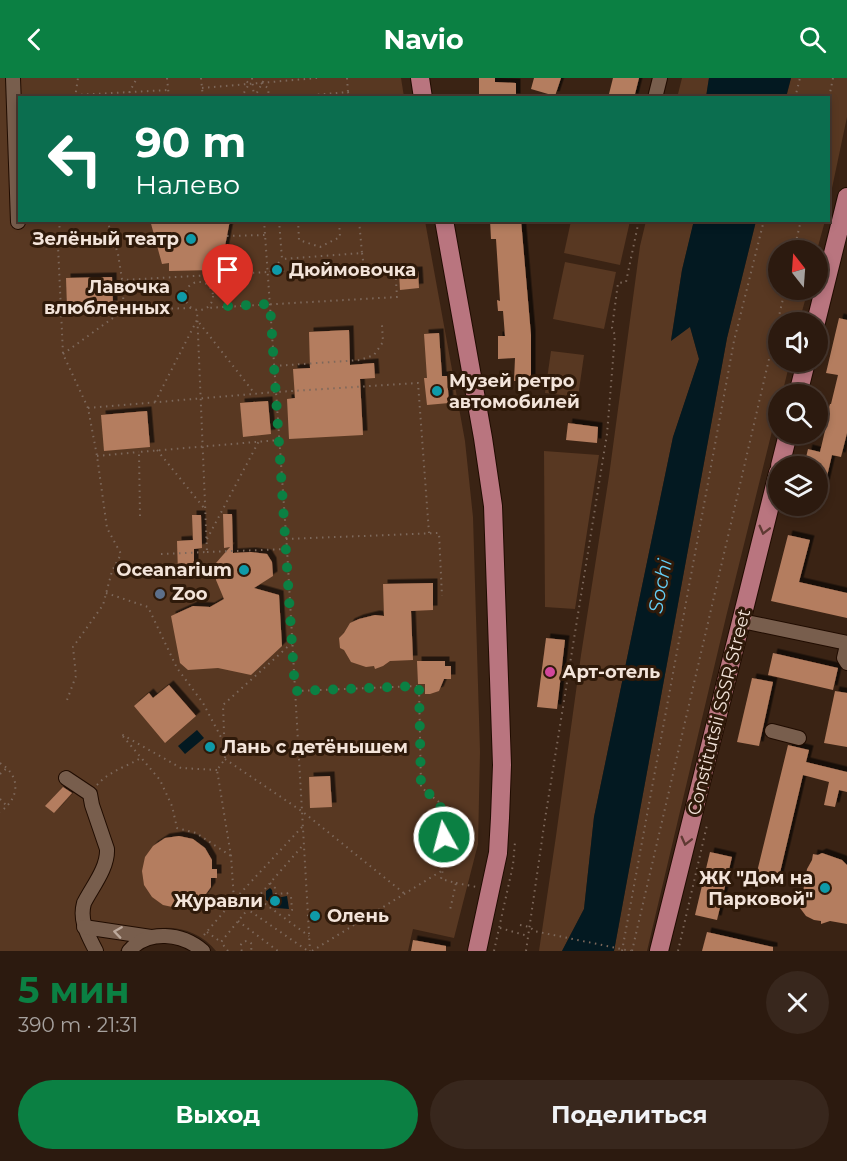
<!DOCTYPE html>
<html lang="ru">
<head>
<meta charset="utf-8">
<style>
	body { margin:0; font-family:Montserrat,sans-serif; background:#38271d; color:#f1f3f6; height:100vh; display:flex; flex-direction:column; font-size:22px; white-space:nowrap }
	* { box-sizing:border-box; margin:0 }
	p { font-size:20px; color:#a6a19e }
	.icon { flex:none; width:33px; height:33px; fill:none; stroke:currentColor; stroke-width:2; stroke-linecap:round; stroke-linejoin:round }
	.map { position:relative; height:873px; overflow:hidden }
	.panel { display:flex; flex-direction:column; background:#2c1a0f; flex:1 }
	.panel>* { flex:none }
	.banner { position:absolute; left:18px; top:18px; width:812px; height:126px; border-radius:0px; box-shadow:0 3px 9px #0003,0 0 0 2px #48382f; background:#0b6e4f; color:#fff; overflow:hidden }
	.needle { width:39px; rotate:343deg }
	.tools { position:absolute; left:768px; top:162px; display:grid; gap:12px }
	.tools a { display:grid; place-items:center; width:60px; height:60px; border-radius:50%; background:#2c1a0f; box-shadow:0 3px 9px #0003,0 0 0 2px #48382f; font-size:30px }
	.pin { position:absolute; display:grid; place-items:center; width:51px; height:51px; color:#fff; margin:-62px -26px; border-radius:50% 50% 50% 0; rotate:-45deg; box-shadow:0 0 6px #0007 }
	.pin .icon { rotate:45deg }
	.me { position:absolute; width:66px; margin:-33px; rotate:353deg; stroke-linejoin:round; filter:drop-shadow(0 0 4px #0008) }
	.turn { display:flex; align-items:center; gap:21px; height:126px; padding:0 18px; font-size:27px }
	.turn .icon { width:78px; height:78px; stroke-width:2.5 }
	.turn b { display:block; font-size:42px; line-height:51px }
	.round { display:grid; place-items:center; flex:none; width:63px; height:63px; border-radius:32px; background:#38271d }
	.overview { display:flex; align-items:center; justify-content:space-between; height:102px; padding:0 18px }
	h1 { font-size:36px; font-weight:700; line-height:45px; color:#0b8043 }
	.primary-button { display:flex; gap:12px; margin-top:auto; padding:12px 18px }
	.primary-button a { flex:1; height:69px; border-radius:36px; background:#0b8043; color:#fff; font-size:24px; font-weight:700; line-height:69px; text-align:center }
	.primary-button a+a { background:#38271d; color:#f1f3f6 }
	header { display:flex; justify-content:space-between; align-items:center; height:78px; padding:0 18px; background:#0b8043; color:#fff; font-size:27px; font-weight:700 }
	.map>svg:first-child { display:block }
	.green { fill:#583822 }
	.water { fill:#031921 }
	.building { fill:#b47d5f; filter:url(#shadow) }
	.lines { fill:none; stroke-linecap:round; stroke-linejoin:round }
	.minor-casing { stroke:#200c01; stroke-width:16 }
	.major-casing { stroke:#200c01; stroke-width:20 }
	.path { stroke:#7d685b; stroke-width:2; stroke-dasharray:1.5 4.5; stroke-linecap:butt }
	.minor { stroke:#785e4d; stroke-width:14 }
	.major { stroke:#b9757f; stroke-width:18 }
	.oneway { stroke:#5f3a33 }
	.oneway2 { stroke:#bca89b }
	.route { stroke:#0b8043; stroke-width:10; stroke-dasharray:0 18 }
	.culture-dot { fill:#0f9aa8; stroke:#2f1a0a; stroke-width:2 }
	.service-dot { fill:#5c6f8a; stroke:#2f1a0a; stroke-width:2 }
	.hotel-dot { fill:#d1479c; stroke:#2f1a0a; stroke-width:2 }
	.labels { text-anchor:middle; dominant-baseline:central; stroke-width:6; stroke-linejoin:round; paint-order:stroke }
	.poi-label { font-size:18px; font-weight:bold; fill:#f3e4da; stroke:#2f1a0a; text-anchor:start }
	.street-label { font-size:18px; fill:#f3e4da; stroke:#2f1a0a }
	.water-label { font-size:20px; font-style:italic; fill:#64cef5; stroke:#2f1a0a }
</style>
</head>
<body>
<header><svg class="icon" aria-label="back" viewBox="0 0 24 24"><path d="M15 5l-7 7 7 7"/></svg>Navio<svg class="icon" aria-label="search" viewBox="0 0 24 24"><circle cx="10" cy="10" r="6"/><path d="M15 15l6 6"/></svg></header>
<div class="map">
<svg width="847" height="873" viewBox="0 0 847 873">
	<defs>
		<filter id="shadow"><feDropShadow dx="4.5" dy="-4.5" stdDeviation="0" flood-color="#0009"/></filter>
	</defs>
	<rect width="100%" height="100%" fill="#3a2314"/>
	<g class="green">
		<path d="M0,0H401L404,19L20,20V142L425,143L465,363L473,439L480,674L478,766L454,860L413,851L408,873H216C193,843 141,841 120,873H0Z"/>
		<polygon points="682,0 709,0 706,19 677,20"/>
		<polygon points="791,0 847,0 847,39 828,129 828,20 786,20"/>
		<polygon points="571,143 630,143 620,187 564,175"/>
		<polygon points="646,143 694,143 682,192 671,262 690,248 699,281 673,359 594,739 584,831 562,873 539,873 556,758 581,577 609,398 640,168"/>
		<polygon points="756,143 825,143 817,172 778,172 778,212 808,212 799,244 778,244 778,284 790,284 782,316 778,316 778,329 726,539 647,873 614,873 727,260"/>
		<polygon points="565,184 616,194 604,251 553,241"/>
		<polygon points="551,273 584,277 578,319 545,315"/>
		<polygon points="544,373 599,377 575,531 545,529"/>
	</g>
	<g class="water">
		<polygon points="709,0 791,0 786,19 706,19"/>
		<polygon points="694,142 756,143 727,260 614,873 562,873 584,831 594,739 673,359 699,281 690,249 671,263 682,192"/>
		<polygon points="197,652 204,660 185,676 178,668"/>
		<polygon points="270,810 272,812 273,818 277,820 287,818 289,831 276,830 273,826 266,822 266,813"/>
	</g>
	<g class="building">
		<polygon points="479,0 495,0 495,4 516,5 516,20 479,20"/>
		<polygon points="534,0 561,0 555,18 531,11"/>
		<polygon points="613,0 639,0 634,20 608,20"/>
		<polygon points="150,142 230,142 222,184 213,184 213,192 169,193 169,185 162,186"/>
		<polygon points="490,142 521,142 531,257 531,303 514,303 515,280 498,281 498,258 505,258 503,233 498,233 497,222 500,223 496,161 491,161"/>
		<polygon points="418,193 419,210 400,212 399,194"/>
		<polygon points="112,199 113,227 67,229 66,200"/>
		<polygon points="839,240 847,242 847,355 841,379 832,377 821,424 818,423 818,388 804,388 808,371 820,374 827,344 825,344 830,326 831,326 838,297 826,295"/>
		<polygon points="349,252 350,287 374,285 375,300 360,301 363,357 289,361 287,321 295,320 293,291 310,290 309,254"/>
		<polygon points="439,255 442,298 447,298 449,325 427,327 424,300 427,300 424,256"/>
		<polygon points="268,323 271,356 243,359 240,325"/>
		<polygon points="147,333 150,369 104,373 101,337"/>
		<polygon points="568,345 598,349 597,365 566,362"/>
		<polygon points="223,436 232,436 233,475 251,474 267,476 272,484 273,498 254,510 279,517 282,568 251,597 218,590 188,592 180,585 171,538 193,528 210,529 224,521 216,502 216,485 230,469 224,470"/>
		<polygon points="192,437 201,437 202,470 194,471 194,494 178,495 177,463 193,462"/>
		<polygon points="788,457 810,462 799,504 847,515 847,540 771,523"/>
		<polygon points="433,505 433,532 411,533 413,582 390,583 383,588 375,591 374,588 366,589 351,584 344,572 340,570 339,560 344,555 350,545 359,541 375,537 384,538 383,506"/>
		<polygon points="546,560 565,562 557,631 537,629"/>
		<polygon points="773,575 838,590 833,612 768,597"/>
		<polygon points="417,583 445,583 445,588 451,588 451,601 444,601 439,613 430,616 425,616 425,606 418,606"/>
		<polygon points="752,600 773,604 759,668 737,664"/>
		<polygon points="169,607 196,638 165,665 134,628 149,615 153,620"/>
		<polygon points="835,613 847,615 847,669 824,665"/>
		<polygon points="788,667 809,672 806,684 847,694 847,714 839,712 835,729 824,727 829,704 803,697 779,799 757,794"/>
		<polygon points="330,698 332,729 310,730 309,699"/>
		<polygon points="63,709 72,715 54,735 45,728"/>
		<polygon points="179,758 193,761 205,770 212,782 212,791 217,791 217,800 211,800 211,809 203,820 191,828 177,830 163,827 152,819 144,807 142,793 145,779 153,768 165,760"/>
		<polygon points="710,774 732,779 717,842 695,837"/>
		<polygon points="822,775 842,782 847,787 847,846 830,843 821,846 821,843 814,842 806,838 800,830 799,819 804,809 807,791 812,782 813,776 818,777"/>
		<polygon points="707,854 773,869 773,873 702,873"/>
		<polygon points="413,862 446,868 446,873 411,873"/>
	</g>
	<g class="lines">
		<defs>
			<g id="minor">
				<polyline points="13,0 18,144"/>
				<polyline points="655,20 660,0"/>
				<polyline points="742,543 847,565"/>
				<polyline points="847,567 844,580 847,585"/>
				<polyline points="772,653 799,660"/>
				<path d="M66,700L90,716L92,727L107,771C108,790 92,809 84,825C79,843 88,857 96,873"/>
				<polyline points="84,849 151,859"/>
				<path d="M129,873C148,851 182,855 203,873"/>
			</g>
			<g id="major">
				<polyline points="420,0 423,20"/>
				<polyline points="444,142 483,360 493,428 502,687 500,740 498,775 477,873"/>
				<polyline points="816,244 847,119"/>
				<polyline points="798,316 806,284"/>
				<polyline points="780,388 788,356"/>
				<polyline points="659,873 778,395"/>
			</g>
		</defs>
		<use href="#minor" class="minor-casing"/>
		<use href="#major" class="major-casing"/>
		<g class="path">
			<polyline points="167,0 169,20"/>
			<polyline points="201,0 203,20"/>
			<polyline points="252,0 254,19"/>
			<polyline points="347,0 348,14"/>
			<polyline points="261,5 268,10 269,20"/>
			<polyline points="202,10 317,0"/>
			<polyline points="75,17 168,12"/>
			<polyline points="75,20 78,0"/>
			<polyline points="132,20 129,15 137,0"/>
			<polyline points="241,20 249,6 244,0"/>
			<polyline points="254,20 265,0"/>
			<polyline points="276,20 348,14 349,20"/>
			<polyline points="795,20 800,0"/>
			<polyline points="828,25 833,0"/>
			<polyline points="60,142 58,168 63,276 88,330 97,378 107,450 121,476 112,493 103,527 73,569 76,598 67,622"/>
			<polyline points="107,142 118,176 122,201"/>
			<polyline points="264,142 287,471 310,873"/>
			<polyline points="279,142 282,181 362,175 359,142"/>
			<polyline points="298,142 299,162 320,169 340,159 339,142"/>
			<polyline points="227,158 265,157"/>
			<polyline points="794,172 801,142"/>
			<polyline points="362,175 364,189"/>
			<polyline points="270,194 282,181"/>
			<circle cx="199" cy="218" r="14"/>
			<polyline points="191,230 124,232 122,202 395,187 397,219 207,230"/>
			<polyline points="63,276 124,232"/>
			<polyline points="820,279 825,255"/>
			<polyline points="274,288 360,282 374,277 383,264 382,247"/>
			<polyline points="155,324 197,242 255,316"/>
			<polyline points="88,330 276,314 418,305 429,455"/>
			<polyline points="157,372 204,430"/>
			<polyline points="97,378 139,374"/>
			<polyline points="140,438 139,374 279,362"/>
			<polyline points="207,461 259,363"/>
			<polyline points="286,461 439,455 442,518"/>
			<polyline points="207,474 287,471"/>
			<polyline points="161,476 207,474 197,232"/>
			<polyline points="106,515 148,529 177,590 203,625 223,663"/>
			<polyline points="296,613 419,608 421,709 440,725 446,776 441,801 456,805 450,832"/>
			<polyline points="225,681 303,734 405,816"/>
			<path d="M0,685C21,698 20,720 0,734"/>
			<polyline points="217,692 181,690 121,656 160,702 172,728 177,750 196,755 231,778"/>
			<polyline points="0,696 7,690"/>
			<path d="M97,707C109,693 126,689 141,680"/>
			<polyline points="0,721 7,728"/>
			<polyline points="302,749 234,822 308,873"/>
			<polyline points="270,805 275,810 276,816 287,815 291,819 292,832 287,841"/>
			<polyline points="456,805 477,809"/>
			<polyline points="257,820 304,766"/>
			<polyline points="238,843 278,873"/>
			<polyline points="520,847 530,849 534,853 631,873"/>
			<polyline points="500,850 528,858"/>
			<polyline points="207,854 221,864"/>
			<polyline points="204,857 234,822 231,778 217,692 225,681 223,627 293,564"/>
			<polyline points="228,873 221,864 257,820 309,858"/>
			<path d="M242,873C239,868 241,863 248,863L252,866L251,873"/>
			<polyline points="312,873 443,792"/>
			<polyline points="494,873 513,787 515,764"/>
			<polyline points="526,873 545,741 607,356 615,257 612,250 618,205 626,204 639,142"/>
			<polyline points="622,873 734,263 764,142"/>
			<polyline points="632,873 785,212"/>
			<polyline points="678,873 707,747"/>
		</g>
		<use href="#minor" class="minor"/>
		<use href="#major" class="major"/>
	</g>
	<defs><path id="oneway-chevron" d="M-2-3.5L2.5 0L-2 3.5" fill="none" stroke-width="1.6" stroke-linecap="round" stroke-linejoin="round" transform="scale(1.5)"/></defs>
	<g class="oneway">
		<use href="#oneway-chevron" transform="translate(764 452) rotate(104)"/>
		<use href="#oneway-chevron" transform="translate(686 763) rotate(104)"/>
	</g>
	<use class="oneway2" href="#oneway-chevron" transform="translate(118 854) rotate(-172)"/>
	<g class="lines">
		<polyline class="route" points="228,228 270,226 295,613 419,608 421,709 440,725 444,759"/>
	</g>
	<g class="culture-dot">
		<circle cx="191" cy="161" r="6"/>
		<circle cx="277" cy="192" r="6"/>
		<circle cx="182" cy="219" r="6"/>
		<circle cx="437" cy="313" r="6"/>
		<circle cx="244" cy="492" r="6"/>
		<circle cx="210" cy="669" r="6"/>
		<circle cx="825" cy="810" r="6"/>
		<circle cx="275" cy="823" r="6"/>
		<circle cx="315" cy="838" r="6"/>
	</g>
	<circle class="service-dot" cx="160" cy="516" r="6"/>
	<circle class="hotel-dot" cx="550" cy="594" r="6"/>
	<g class="labels">
		<g class="poi-label">
			<text x="179" y="161" text-anchor="end">Зелёный театр</text>
			<text x="289" y="192">Дюймовочка</text>
			<text x="170" y="209" text-anchor="end">Лавочка<tspan x="170" dy="21">влюбленных</tspan></text>
			<text x="449" y="303">Музей ретро<tspan x="449" dy="21">автомобилей</tspan></text>
			<text x="232" y="492" text-anchor="end">Oceanarium</text>
			<text x="172" y="516">Zoo</text>
			<text x="562" y="594">Арт-отель</text>
			<text x="222" y="669">Лань с детёнышем</text>
			<text x="813" y="800" text-anchor="end">ЖК "Дом на<tspan x="813" dy="21">Парковой"</tspan></text>
			<text x="263" y="823" text-anchor="end">Журавли</text>
			<text x="327" y="838">Олень</text>
		</g>
		<g class="street-label">
			<text transform="translate(719 634) rotate(-76)">Constitutsii SSSR Street</text>
		</g>
		<g class="water-label">
			<text transform="translate(660 508) rotate(-79)">Sochi</text>
		</g>
	</g>
</svg>
<div class="tools">
<a><svg class="needle" viewBox="-14 -14 28 28"><path d="M0-13l5 13h-10z" fill="#e53935"/><path d="M0 13l5-13h-10z" fill="#a6a19e"/></svg></a>
<a><svg class="icon" aria-label="sound" viewBox="0 0 24 24"><path d="M4 9h4l5-4v14l-5-4H4zM17 9q2 3 0 6"/></svg></a>
<a><svg class="icon" aria-label="search" viewBox="0 0 24 24"><circle cx="10" cy="10" r="6"/><path d="M15 15l6 6"/></svg></a>
<a><svg class="icon" aria-label="layers" viewBox="0 0 24 24"><path d="M12 4l9 5-9 5-9-5zM3 14l9 5 9-5"/></svg></a>
</div>
<div class="pin" style="left:228px;top:228px;background:#d93025"><svg class="icon" aria-label="arrive" viewBox="0 0 24 24"><path d="M6 21V4h12l-3 4 3 4H6"/></svg></div>
<svg class="me" style="left:444px;top:759px" viewBox="-20 -20 40 40"><circle r="17" fill="#0b8043" stroke="#fff" stroke-width="3"/><path d="M0-11L8 9 0 5-8 9z" fill="#fff"/></svg>
<div class="banner">
<div class="turn"><svg class="icon" aria-label="left" viewBox="0 0 24 24"><path d="M17 20v-9H6M10 6l-5 5 5 5"/></svg><div><b>90 m</b>Налево</div></div>
</div>
</div>
<section class="panel">
<div class="overview"><div><h1>5 мин</h1><p>390 m · 21:31</p></div><a class="round"><svg class="icon" aria-label="close" viewBox="0 0 24 24"><path d="M6 6l12 12M18 6L6 18"/></svg></a></div>
<div class="primary-button"><a>Выход</a><a>Поделиться</a></div>
</section>
</body>
</html>
